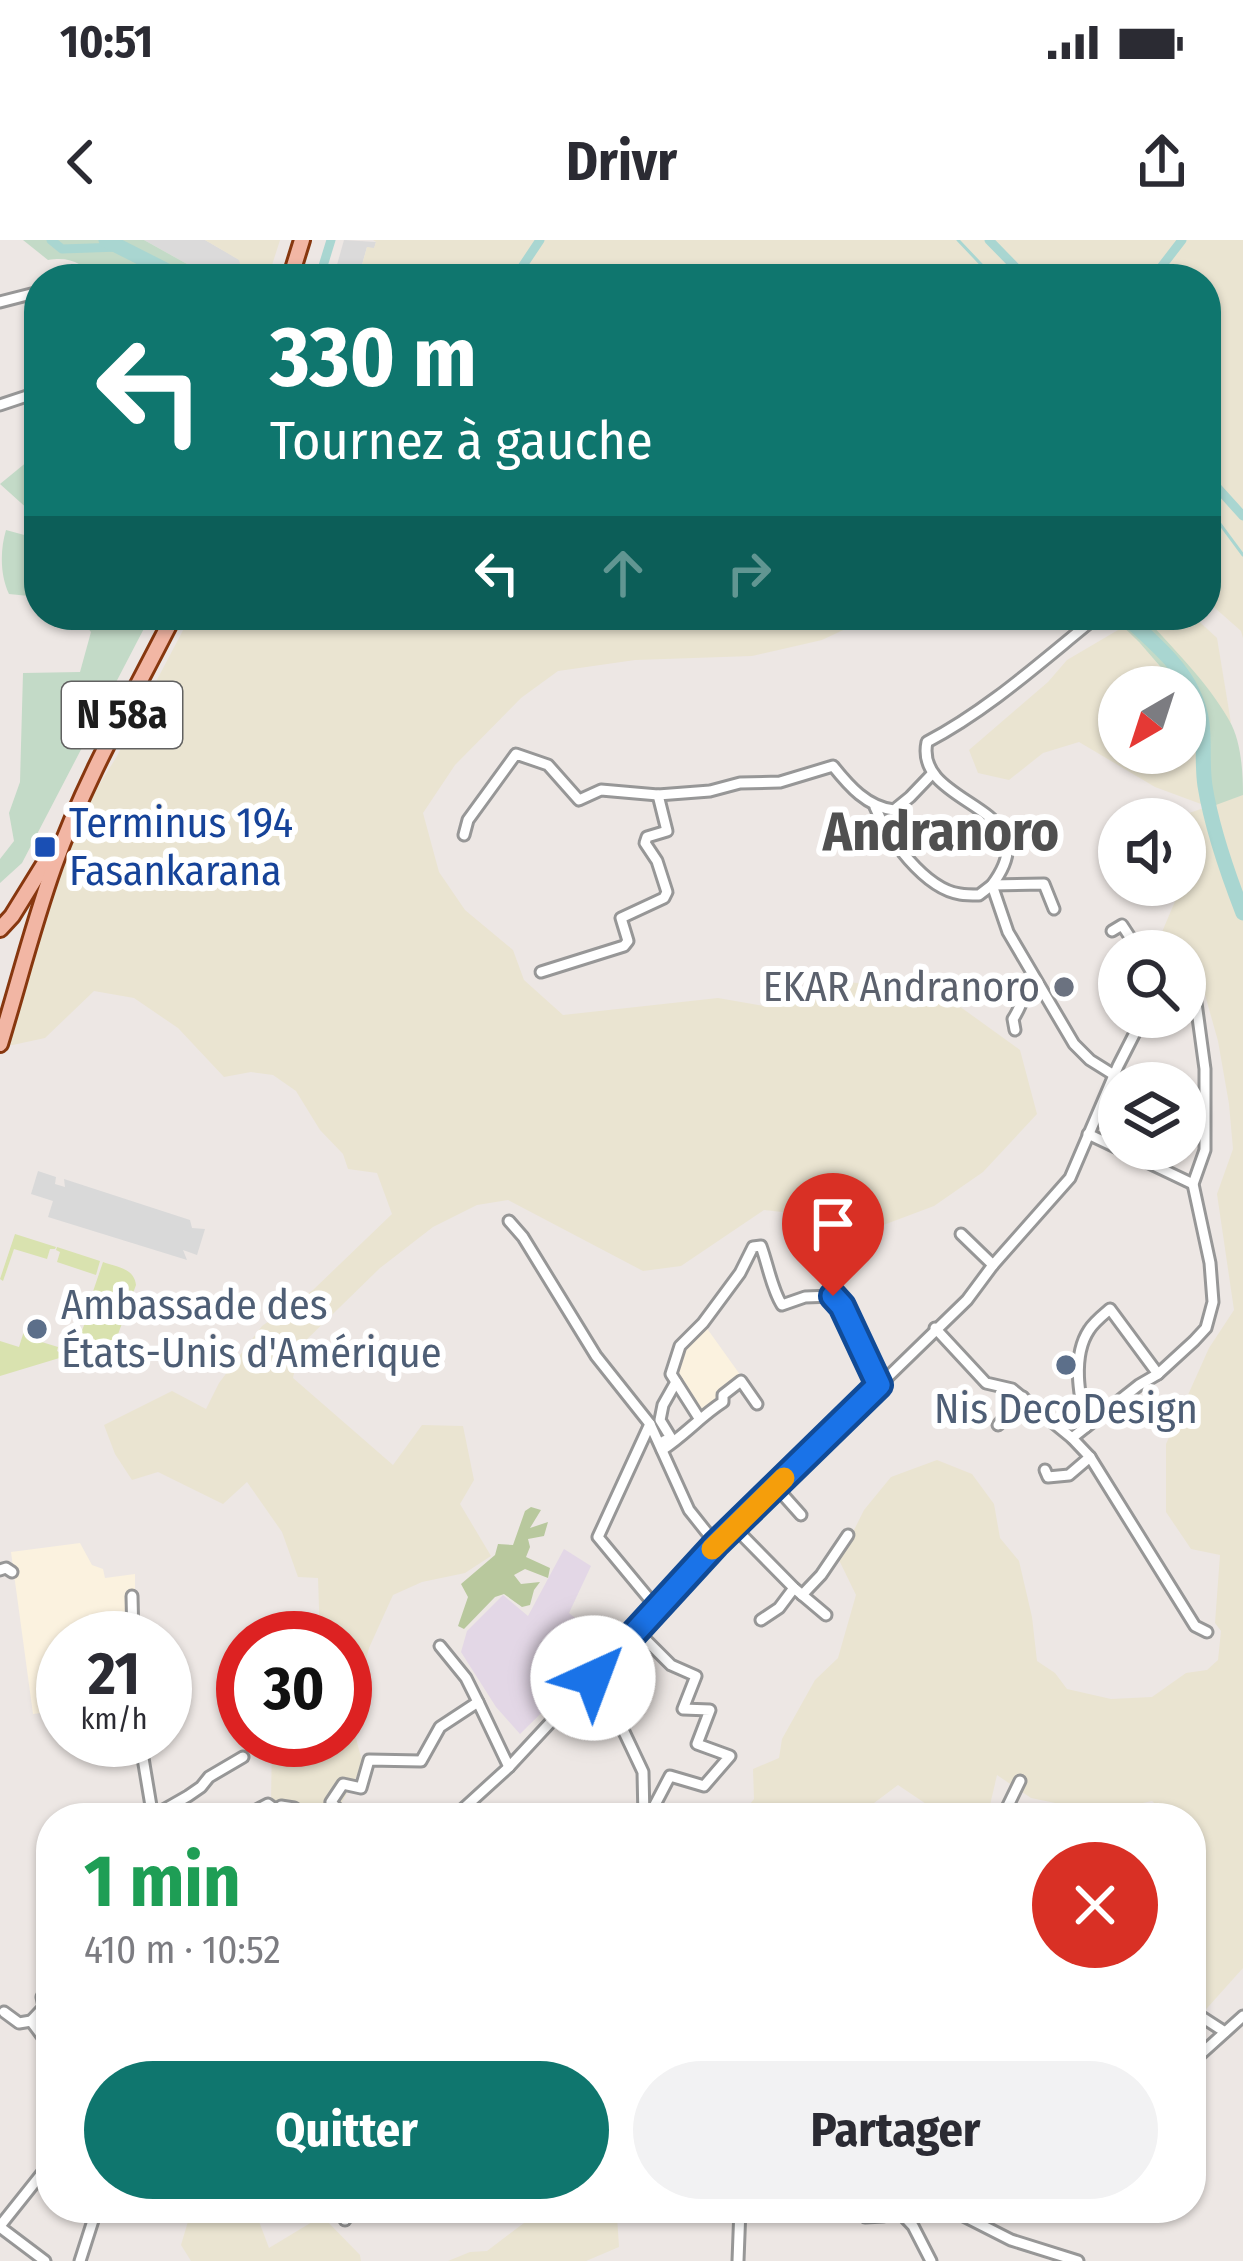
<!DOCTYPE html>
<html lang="fr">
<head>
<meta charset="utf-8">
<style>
	body { margin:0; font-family:"Fira Sans Condensed",sans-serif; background:#f2f2f3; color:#2b2b33; height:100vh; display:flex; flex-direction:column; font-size:45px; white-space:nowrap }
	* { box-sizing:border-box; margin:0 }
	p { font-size:39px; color:#7c7c81 }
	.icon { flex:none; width:66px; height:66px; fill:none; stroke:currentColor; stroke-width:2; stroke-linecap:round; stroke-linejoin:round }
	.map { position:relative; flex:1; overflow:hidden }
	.drawer { position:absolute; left:36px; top:1563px; width:1170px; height:420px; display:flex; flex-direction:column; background:#fff; border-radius:48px; box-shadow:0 3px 9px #0004 }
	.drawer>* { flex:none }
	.banner { position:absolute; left:24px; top:24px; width:1197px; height:366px; border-radius:48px; box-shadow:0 3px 9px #0004; background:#0f766e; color:#fff; overflow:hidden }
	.needle { width:78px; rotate:219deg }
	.tools { position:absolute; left:1098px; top:426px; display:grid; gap:24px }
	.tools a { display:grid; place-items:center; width:108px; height:108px; border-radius:50%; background:#fff; box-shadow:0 3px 9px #0004; font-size:60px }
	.speed { position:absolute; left:36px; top:1371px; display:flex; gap:24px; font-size:60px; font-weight:700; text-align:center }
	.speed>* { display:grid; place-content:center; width:156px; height:156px; border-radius:50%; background:#fff; box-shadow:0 3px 9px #0004; line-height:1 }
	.speed small { font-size:30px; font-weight:400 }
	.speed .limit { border:18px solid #d22; background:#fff; color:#111 }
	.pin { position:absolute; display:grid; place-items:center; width:102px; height:102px; color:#fff; margin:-123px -51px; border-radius:50% 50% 50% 0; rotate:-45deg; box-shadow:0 0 12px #0007 }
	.pin .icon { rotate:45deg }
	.me { position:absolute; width:132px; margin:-66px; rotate:43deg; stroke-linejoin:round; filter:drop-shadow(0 0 9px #0008) }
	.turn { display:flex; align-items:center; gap:42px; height:252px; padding:0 48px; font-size:54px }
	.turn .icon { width:156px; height:156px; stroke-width:2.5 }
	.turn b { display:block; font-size:84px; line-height:102px }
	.lanes { display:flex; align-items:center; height:114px; padding:0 48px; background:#0003; justify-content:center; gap:60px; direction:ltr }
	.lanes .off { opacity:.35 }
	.round { display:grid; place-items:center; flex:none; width:126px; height:126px; border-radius:63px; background:#f2f2f3 }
	.headline { display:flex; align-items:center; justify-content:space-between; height:204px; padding:0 48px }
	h1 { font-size:72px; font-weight:700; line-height:90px; color:#1e9e55 }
	.button { display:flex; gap:24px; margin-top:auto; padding:24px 48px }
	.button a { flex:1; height:138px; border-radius:72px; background:#0f766e; color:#fff; font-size:48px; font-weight:700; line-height:138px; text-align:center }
	.button a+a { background:#f2f2f3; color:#2b2b33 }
	.status { display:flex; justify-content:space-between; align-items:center; height:84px; padding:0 60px; background:#fff; direction:ltr }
	.status svg { height:33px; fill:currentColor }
	header { display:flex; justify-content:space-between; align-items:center; height:156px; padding:0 48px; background:#fff; font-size:54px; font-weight:700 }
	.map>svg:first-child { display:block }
	.residential { fill:#dbdada }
	.industrial { fill:#e3d7e6 }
	.education { fill:#fbf2df }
	.farmland { fill:#eae4d1 }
	.grass { fill:#d9e2af }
	.forest { fill:#b8c89d }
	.wetland { fill:#c3dac7 }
	.parking { fill:#d9d9d9 }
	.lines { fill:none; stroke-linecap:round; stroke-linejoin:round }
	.stream { stroke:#a9d6d1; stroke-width:3 }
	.canal { stroke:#a9d6d1; stroke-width:9 }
	.river { stroke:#a9d6d1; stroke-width:15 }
	.minor-casing { stroke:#979797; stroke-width:15 }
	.primary-casing { stroke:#87370f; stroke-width:20 }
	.minor { stroke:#fff; stroke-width:9 }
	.primary { stroke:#f2b6a4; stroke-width:14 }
	.route-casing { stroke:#114b97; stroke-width:30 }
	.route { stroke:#1a73e8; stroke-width:21 }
	.slow { stroke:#f59e0b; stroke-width:21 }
	.transit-dot { fill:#1a4fb4; stroke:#fff; stroke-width:4.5 }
	.worship-dot { fill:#6b7280; stroke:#fff; stroke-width:4.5 }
	.service-dot { fill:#5c6f8a; stroke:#fff; stroke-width:4.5 }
	.labels { text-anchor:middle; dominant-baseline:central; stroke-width:12; stroke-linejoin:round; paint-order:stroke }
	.shield { fill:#fff; stroke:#616161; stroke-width:3 }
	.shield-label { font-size:39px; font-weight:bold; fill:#1d1d1d }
	.transit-label { font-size:42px; fill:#164399; stroke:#fff; text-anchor:start }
	.worship-label { font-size:42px; fill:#5b616d; stroke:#fff; text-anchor:end }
	.service-label { font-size:42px; fill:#4e5e75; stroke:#fff; text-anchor:start }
	.district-label { font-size:54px; font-weight:bold; fill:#505050; stroke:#fff }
</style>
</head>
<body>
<div class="status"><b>10:51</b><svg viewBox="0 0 49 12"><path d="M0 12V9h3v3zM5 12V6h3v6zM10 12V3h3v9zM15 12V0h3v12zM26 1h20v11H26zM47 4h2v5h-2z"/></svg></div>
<header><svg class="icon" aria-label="back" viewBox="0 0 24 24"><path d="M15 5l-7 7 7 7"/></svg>Drivr<svg class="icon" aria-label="share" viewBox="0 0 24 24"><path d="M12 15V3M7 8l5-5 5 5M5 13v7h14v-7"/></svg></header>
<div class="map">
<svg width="1243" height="2021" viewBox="0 0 1243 2021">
	<rect width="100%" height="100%" fill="#ede7e4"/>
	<g class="residential">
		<polygon points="144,0 205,0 240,20 241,27 255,33 272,25 272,39 214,39"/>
		<polygon points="344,0 376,2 374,9 367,7 358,39 333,39"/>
	</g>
	<polygon class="industrial" points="564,1309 591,1326 569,1373 609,1406 520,1494 496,1467 461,1412 467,1391 503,1355 528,1376"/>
	<g class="education">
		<polygon points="706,1087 741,1136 720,1153 720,1159 700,1173 683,1140 676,1135 684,1108"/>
		<polygon points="80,1303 92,1325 103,1329 105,1338 135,1334 135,1398 63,1398 63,1495 59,1471 33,1474 11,1312"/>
	</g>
	<g class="farmland">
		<polygon points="205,0 280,0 272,25 255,33 241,27 239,20"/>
		<polygon points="373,0 1243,0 1243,398 1241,391 1206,360 1206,39 358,39 367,7 374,8 376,2"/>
		<polygon points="191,375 860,375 856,384 822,400 752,416 635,420 558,431 521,458 455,525 423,573 439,632 465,670 513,710 524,740 563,775 718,758 770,767 826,742 930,745 1020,810 1037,874 983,932 934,966 878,987 841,987 791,973 764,970 681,1026 643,1031 508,960 477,965 433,987 380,1028 299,1107 293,1138 393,1225 422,1185 463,1186 474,1240 460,1264 491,1316 465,1333 422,1342 393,1355 369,1408 351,1479 363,1525 333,1578 275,1578 271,1561 272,1500 345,1500 345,1398 320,1398 318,1338 298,1337 282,1292 247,1242 223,1264 158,1232 132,1240 115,1214 104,1185 172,1151 206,1169 219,1143 262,1086 313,1050 392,974 377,933 348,929 343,914 320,890 296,851 273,835 251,832 224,837 178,788 134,758 94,751 45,798 8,806 15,775 72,589 117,516"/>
		<polygon points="1103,375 1111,375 1139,402 1178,447 1119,447 1119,513 1185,513 1185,462 1196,502 1201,564 1155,547 1079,502 1043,513 1009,540 978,533 969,510 1048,442 1067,420 1118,390"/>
		<polygon points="1192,375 1217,398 1231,483 1144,376"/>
		<polygon points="1243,555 1243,1728 1191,1786 1191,1664 1195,1660 1191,1652 1191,1578 1171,1578 1152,1561 1129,1566 1070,1566 1031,1558 997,1535 987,1578 947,1578 898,1545 854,1578 739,1578 754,1559 753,1529 779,1518 782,1499 815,1440 838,1418 856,1355 839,1320 864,1270 891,1237 937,1220 972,1234 994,1264 1000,1298 1019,1321 1032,1377 1037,1421 1055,1433 1067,1449 1111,1459 1152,1457 1186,1433 1207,1430 1218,1420 1221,1391 1215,1383 1220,1315 1191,1309 1166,1272 1166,1204 1209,1108 1234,1070 1217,954 1233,909 1229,864 1218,801 1200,737 1185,737 1185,711 1154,711 1176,659 1174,645 1185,645 1185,579 1182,579 1186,574"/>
		<polygon points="192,1968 254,1968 269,2008 322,1976 360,2015 361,2021 191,2021 181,2005"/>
		<polygon points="533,1968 607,1968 617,1976 619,2007 586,2021 448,2021 470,2012 487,2011 524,1983"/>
	</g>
	<g class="grass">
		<polygon points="15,994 56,1007 55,1009 50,1009 47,1019 14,1009 3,1041 0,1039"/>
		<polygon points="57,1007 100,1021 96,1035 57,1022 60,1012 56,1010"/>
		<path d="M103,1022C117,1027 134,1028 136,1045L113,1108L73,1121L72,1117L86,1080L84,1078Z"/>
		<polygon points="25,1088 34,1091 32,1099 58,1107 57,1111 66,1116 0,1136 0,1101 19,1107"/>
	</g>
	<polygon class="forest" points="531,1267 541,1270 530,1288 548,1282 544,1296 528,1299 530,1307 526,1317 550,1328 548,1338 525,1329 514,1335 521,1344 540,1342 534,1350 530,1365 522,1367 504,1354 495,1357 464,1389 458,1386 468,1357 461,1344 495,1315 498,1304 513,1305 525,1271"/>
	<g class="wetland">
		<path d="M23,0H144L214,39H98C81,24 72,16 48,20Z"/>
		<path d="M39,212V357L9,354C0,335 0,310 6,290L28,296L35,287L25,281L30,271L0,244Z"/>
		<polygon points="77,375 151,375 22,623 0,643 0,619 14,601 9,573 20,542 23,433 80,432 91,392"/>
		<path d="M1111,375H1143C1172,408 1207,441 1229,480C1241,500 1243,531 1243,555L1205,569L1201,564L1196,502L1185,462V447H1178L1139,402Z"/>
	</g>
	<polygon class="parking" points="38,931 56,937 55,944 65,947 64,939 190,980 192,988 205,989 197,1015 183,1010 187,1020 48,977 53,961 31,954"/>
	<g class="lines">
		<g class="stream">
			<polyline points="958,0 995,39"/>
			<polyline points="1206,265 1243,315"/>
		</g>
		<g class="canal">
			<polyline points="51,0 62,9 120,7"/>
			<polyline points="989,0 1027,39"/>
			<polyline points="319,39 331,0"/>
			<polyline points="514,39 540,0"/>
			<polyline points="1152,39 1182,0"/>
			<polyline points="1206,235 1243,276"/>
		</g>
		<g class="river">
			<polyline points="106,0 183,39"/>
			<path d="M1124,375C1148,398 1179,422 1193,453C1209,486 1200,512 1205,546C1212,589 1227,632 1243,673"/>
		</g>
		<defs>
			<g id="minor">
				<polyline points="0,62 39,52"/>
				<polyline points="0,165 39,152"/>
				<path d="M1099,375C1044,419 990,469 927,502C913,568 1053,564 992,645L1008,692L1074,804L1090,820L1114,835"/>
				<path d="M875,567C887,597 925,649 960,654C966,655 973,655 979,655L992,645L1044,644L1054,669"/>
				<path d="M464,595L468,580L516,514L548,525L579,560L601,550L658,555L710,551L740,543L780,542L833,526C849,546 867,567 894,570L910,557L932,534"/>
				<polyline points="1112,691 1122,685 1139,711"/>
				<polyline points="541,732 624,706 628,701 621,678 664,658 667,652 657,621 645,603 647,597 667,591 658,555"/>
				<path d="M1015,790L1013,779C1022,766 1023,752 1036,741"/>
				<polyline points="1088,894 1193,944"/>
				<polyline points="509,981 523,997 596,1116 650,1184 689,1270 716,1304"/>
				<polyline points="961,994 993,1025"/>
				<polyline points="935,1088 986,1143 1012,1149 1072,1198 1090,1217 1195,1386 1207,1392"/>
				<path d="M699,1178L671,1134L680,1106L703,1083L740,1033L753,1007L761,1006C768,1025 772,1050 782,1065L805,1057L833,1056L842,1067L879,1145"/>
				<polyline points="650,1184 598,1297 656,1367"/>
				<polyline points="998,1185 1023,1157"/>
				<path d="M1086,1187C1080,1158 1071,1117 1089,1090C1094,1082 1103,1075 1110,1069L1158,1134"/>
				<polyline points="1072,1198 1139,1145 1158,1134 1194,1101 1206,1088 1213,1062 1210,1023 1193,944 1205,910 1205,829 1194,748 1185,748"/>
				<polyline points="663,1205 664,1201 671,1198 660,1180 663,1165 676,1142"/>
				<path d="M662,1210C684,1196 701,1176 723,1162V1155L741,1141L757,1164"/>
				<polyline points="1045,1230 1048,1237 1069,1235 1090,1217"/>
				<polyline points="776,1247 801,1275"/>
				<polyline points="735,1288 794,1348 826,1375"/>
				<polyline points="0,1330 6,1328 12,1332"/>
				<polyline points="802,1355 821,1335 848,1295"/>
				<polyline points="132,1356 133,1398"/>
				<polyline points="761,1380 779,1368 794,1348"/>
				<polyline points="637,1391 671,1425 696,1436 683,1469 710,1470 697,1504 730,1516 704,1546 670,1536 648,1578"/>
				<polyline points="593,1438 617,1477 643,1532 644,1578"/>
				<polyline points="478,1462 509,1527"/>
				<polyline points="140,1500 153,1578"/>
				<polyline points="153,1576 188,1556 201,1547 209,1537 243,1517"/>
				<polyline points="241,1578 268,1564 276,1570 281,1566 294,1568 303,1574 301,1578"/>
				<polyline points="341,1578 344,1576 331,1562 343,1544 361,1548 369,1520 421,1521 440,1487 478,1462 466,1438 440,1406"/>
				<polyline points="453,1578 509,1527 716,1304 967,1060 993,1025 1070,938 1118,826 1143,777"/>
				<polyline points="1002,1578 1020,1541"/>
				<polyline points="42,1757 44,1767 31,1781 51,1808"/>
				<polyline points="1191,1770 1225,1792"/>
				<polyline points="4,1772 19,1783 31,1781"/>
				<polyline points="1191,1823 1243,1776"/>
				<polyline points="51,1830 47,1840 51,1847"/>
				<polyline points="896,1968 913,1986 931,2021"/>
				<polyline points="948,1968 1011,2000 1078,2021"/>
				<polyline points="865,1977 883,1976 896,1968"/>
				<polyline points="345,1980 345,1968"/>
				<polyline points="0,1986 51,1922"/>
				<polyline points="0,1987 45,2021"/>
				<polyline points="80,2021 97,1968"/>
				<polyline points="738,2021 740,1968"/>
			</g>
			<g id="primary">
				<polyline points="290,39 302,0"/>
				<polyline points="0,689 12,676 54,608"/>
				<path d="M0,804C18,745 33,685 54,626C85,539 132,458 174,375"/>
			</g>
		</defs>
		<use href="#minor" class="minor-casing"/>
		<use href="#primary" class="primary-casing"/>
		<use href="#minor" class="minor"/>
		<use href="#primary" class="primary"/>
	</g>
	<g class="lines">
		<defs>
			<polyline id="route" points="593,1438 716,1304 879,1145 842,1066 833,1056"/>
		</defs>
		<use href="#route" class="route-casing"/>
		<use href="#route" class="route"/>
		<polyline class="slow" points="712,1309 784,1238"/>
	</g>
	<rect class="transit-dot" x="33" y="595" width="24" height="24" rx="6"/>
	<circle class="worship-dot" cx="1064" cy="747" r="12"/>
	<g class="service-dot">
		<circle cx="37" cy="1089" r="12"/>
		<circle cx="1066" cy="1125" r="12"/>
	</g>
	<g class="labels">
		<rect class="shield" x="62" y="442" width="120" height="66" rx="9"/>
		<g class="shield-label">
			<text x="122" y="475">N 58a</text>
		</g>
		<g class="transit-label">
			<text x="69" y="583">Terminus 194<tspan x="69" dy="48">Fasankarana</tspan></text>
		</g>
		<g class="worship-label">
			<text x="1040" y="747">EKAR Andranoro</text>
		</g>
		<g class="service-label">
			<text x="61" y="1065">Ambassade des<tspan x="61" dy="48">États-Unis d'Amérique</tspan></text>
			<text x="1066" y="1169" text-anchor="middle">Nis DecoDesign</text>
		</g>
		<g class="district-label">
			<text x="941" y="592">Andranoro</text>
		</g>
	</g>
</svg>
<div class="tools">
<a><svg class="needle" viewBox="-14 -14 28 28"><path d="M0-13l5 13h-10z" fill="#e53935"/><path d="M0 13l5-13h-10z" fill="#7c7c81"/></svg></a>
<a><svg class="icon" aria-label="sound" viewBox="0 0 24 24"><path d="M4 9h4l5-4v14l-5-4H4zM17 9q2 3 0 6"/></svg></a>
<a><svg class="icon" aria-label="search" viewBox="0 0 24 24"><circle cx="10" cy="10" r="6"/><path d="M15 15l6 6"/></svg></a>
<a><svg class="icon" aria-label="layers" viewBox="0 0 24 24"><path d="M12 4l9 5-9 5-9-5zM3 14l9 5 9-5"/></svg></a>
</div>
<div class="speed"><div>21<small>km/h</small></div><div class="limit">30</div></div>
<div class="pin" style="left:833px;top:1056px;background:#d93025"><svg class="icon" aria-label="arrive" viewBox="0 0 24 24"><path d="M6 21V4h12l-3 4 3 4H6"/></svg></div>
<svg class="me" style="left:593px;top:1438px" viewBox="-20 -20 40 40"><circle r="19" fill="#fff"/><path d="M0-13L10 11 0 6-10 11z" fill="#1a73e8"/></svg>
<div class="banner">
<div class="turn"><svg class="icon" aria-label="left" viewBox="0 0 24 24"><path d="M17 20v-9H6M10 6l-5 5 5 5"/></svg><div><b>330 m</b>Tournez à gauche</div></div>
<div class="lanes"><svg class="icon" aria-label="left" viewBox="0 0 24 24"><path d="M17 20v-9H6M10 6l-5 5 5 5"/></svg><svg class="icon off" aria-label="ahead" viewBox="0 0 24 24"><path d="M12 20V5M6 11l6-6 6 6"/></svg><svg class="icon off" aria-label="right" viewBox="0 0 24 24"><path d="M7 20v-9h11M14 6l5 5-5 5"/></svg></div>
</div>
<section class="drawer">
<div class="headline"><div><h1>1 min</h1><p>410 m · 10:52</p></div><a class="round" style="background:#d93025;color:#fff"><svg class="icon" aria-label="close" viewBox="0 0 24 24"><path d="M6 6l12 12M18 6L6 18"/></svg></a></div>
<div class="button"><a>Quitter</a><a>Partager</a></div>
</section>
</div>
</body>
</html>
